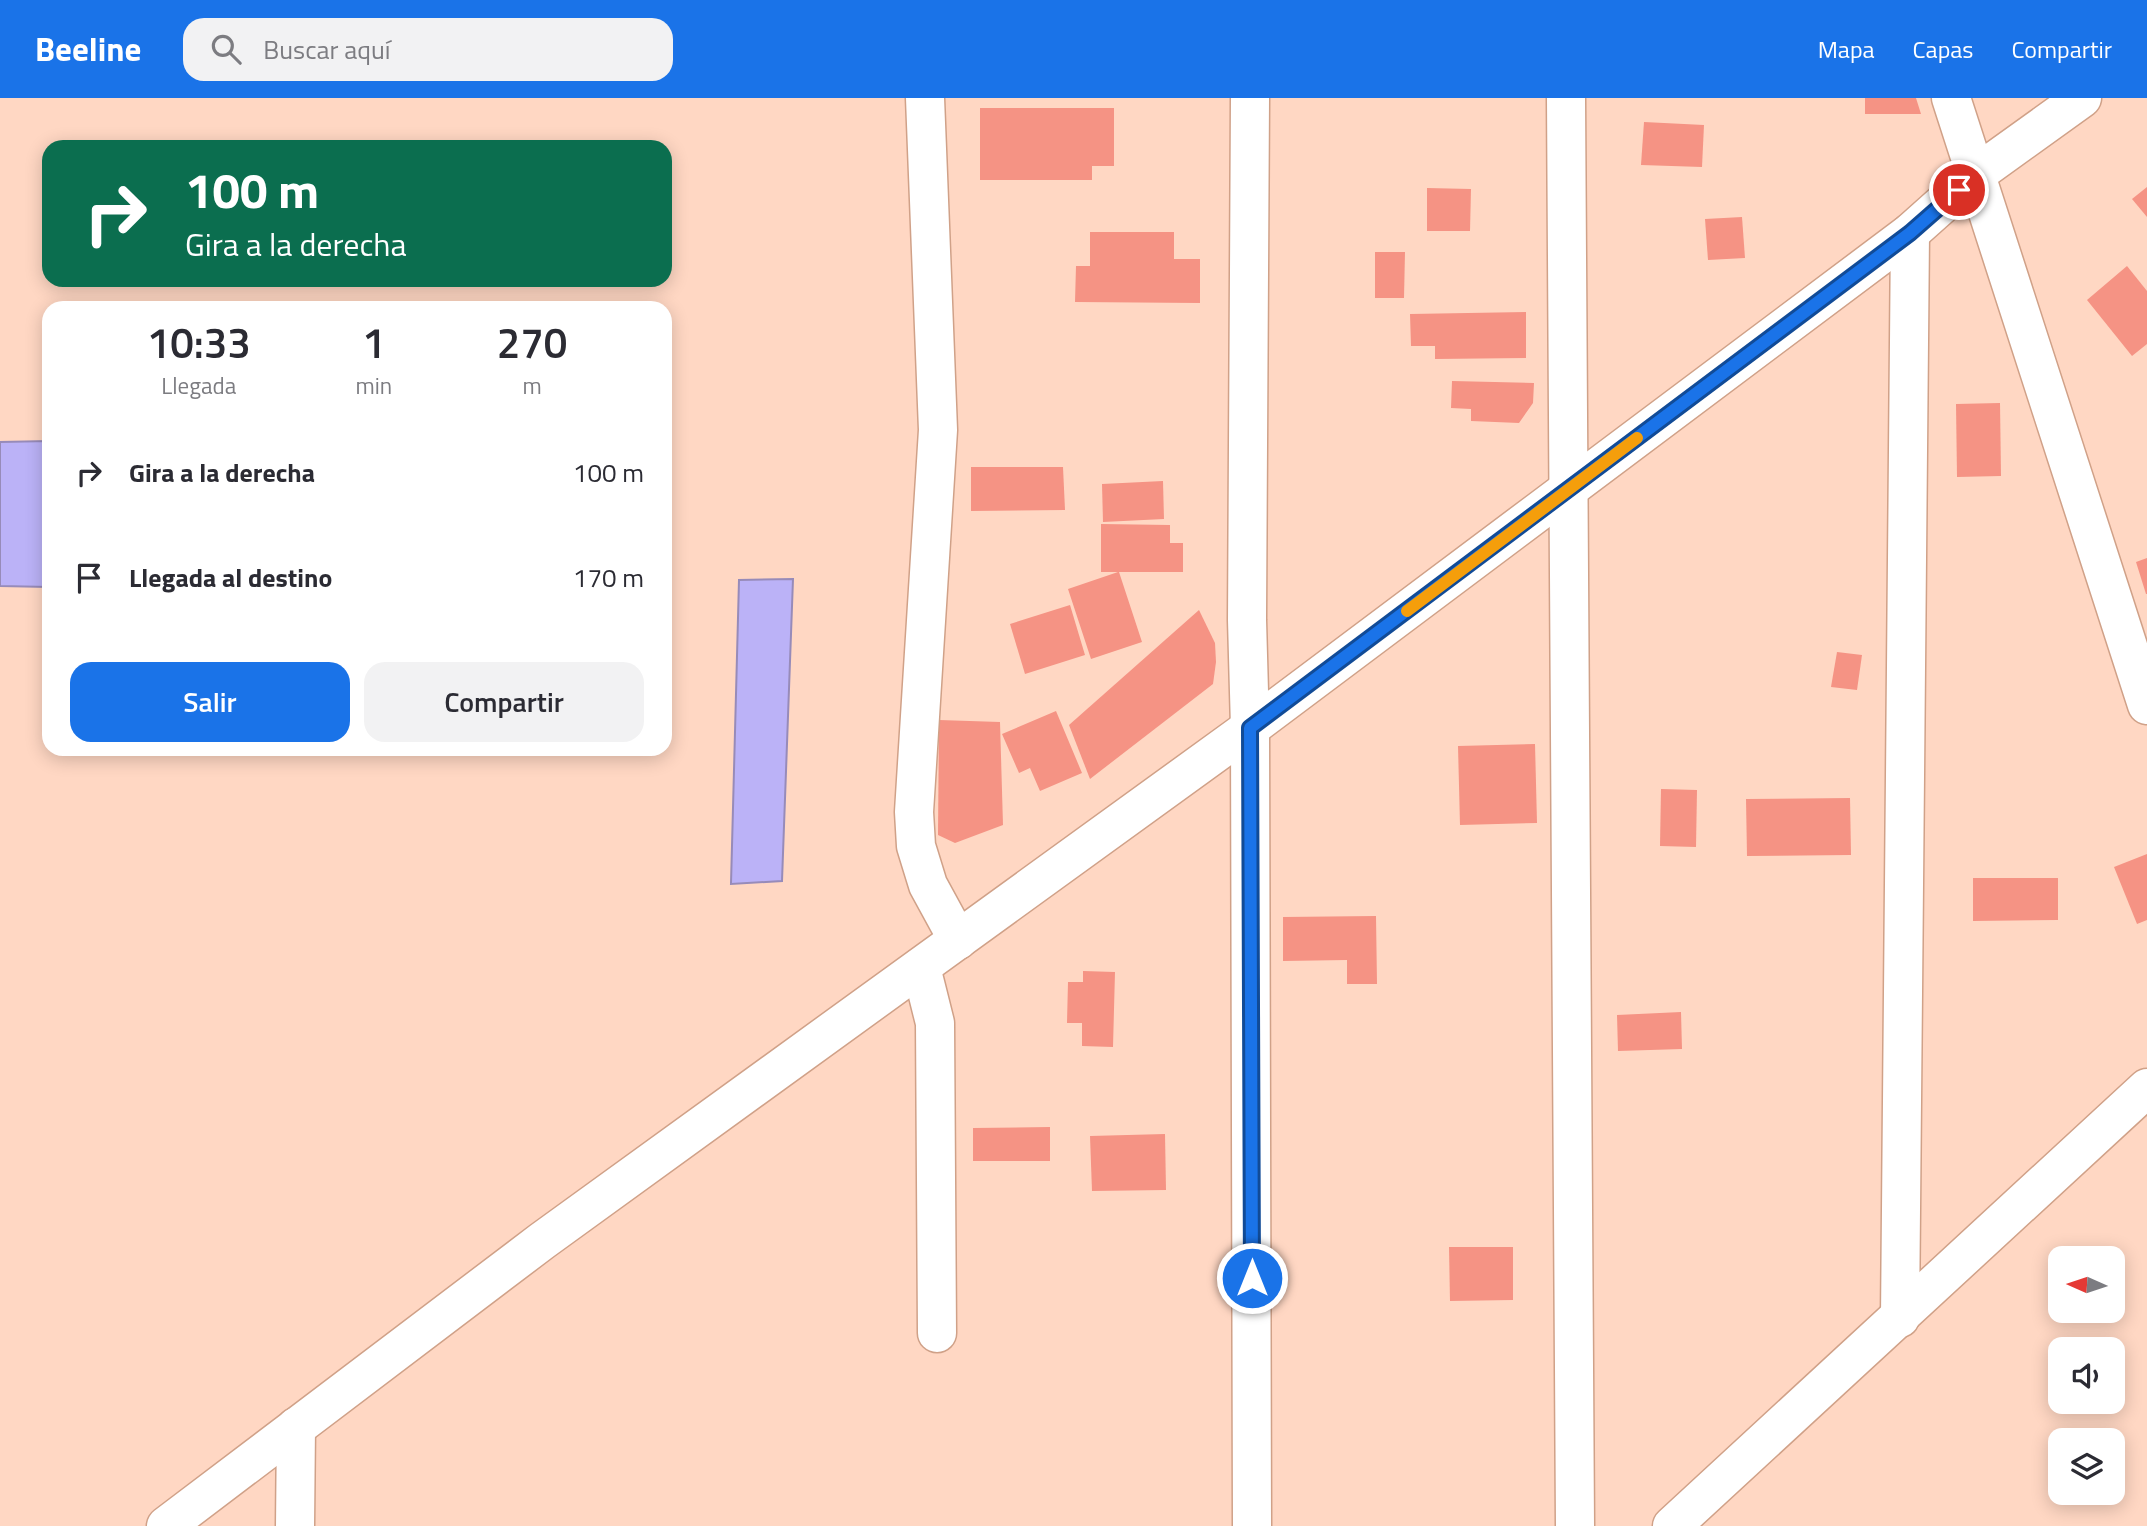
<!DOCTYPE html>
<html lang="es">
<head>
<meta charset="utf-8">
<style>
	body { margin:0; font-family:"Titillium Web",sans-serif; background:#f2f2f3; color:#2b2b33; height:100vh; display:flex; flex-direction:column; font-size:26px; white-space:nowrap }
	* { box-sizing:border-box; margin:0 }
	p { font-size:23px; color:#7c7c81 }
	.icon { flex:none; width:38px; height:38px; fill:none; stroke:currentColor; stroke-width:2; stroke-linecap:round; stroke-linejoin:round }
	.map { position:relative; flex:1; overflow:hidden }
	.panel { position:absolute; left:42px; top:203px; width:630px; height:455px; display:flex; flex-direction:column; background:#fff; border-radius:21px; box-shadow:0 4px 18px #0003 }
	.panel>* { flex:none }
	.guide { position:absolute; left:42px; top:42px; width:630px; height:147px; border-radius:21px; box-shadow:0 4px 18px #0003; background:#0b6e4f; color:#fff; overflow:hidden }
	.needle { width:46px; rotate:273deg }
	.tools { position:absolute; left:2048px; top:1148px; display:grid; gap:14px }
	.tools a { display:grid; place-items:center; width:77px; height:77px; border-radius:14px; background:#fff; box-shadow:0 4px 18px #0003; font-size:35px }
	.pin { position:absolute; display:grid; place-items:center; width:60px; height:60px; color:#fff; margin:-30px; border:4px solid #fff; border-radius:50%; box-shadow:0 2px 7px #0007 }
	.me { position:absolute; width:77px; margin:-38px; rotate:0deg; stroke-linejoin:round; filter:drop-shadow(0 0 5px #0008) }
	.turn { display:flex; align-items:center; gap:24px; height:147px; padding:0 28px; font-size:32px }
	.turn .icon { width:91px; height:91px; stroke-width:2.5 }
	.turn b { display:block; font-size:49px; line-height:60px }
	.eta { display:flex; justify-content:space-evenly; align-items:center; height:119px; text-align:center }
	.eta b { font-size:42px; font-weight:600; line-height:49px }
	.primary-button { display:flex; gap:14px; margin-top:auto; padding:14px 28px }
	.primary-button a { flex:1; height:80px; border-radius:21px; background:#1a73e8; color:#fff; font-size:28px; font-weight:600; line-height:80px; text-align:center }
	.primary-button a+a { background:#f2f2f3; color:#2b2b33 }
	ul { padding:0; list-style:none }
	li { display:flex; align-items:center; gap:21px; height:105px; padding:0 28px }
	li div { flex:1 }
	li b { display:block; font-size:26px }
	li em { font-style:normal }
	header { display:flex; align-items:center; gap:42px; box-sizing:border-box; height:98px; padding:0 35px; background:#1a73e8; color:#fff }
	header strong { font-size:33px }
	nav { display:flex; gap:38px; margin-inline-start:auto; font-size:24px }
	.search { width:490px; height:63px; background:#f2f2f3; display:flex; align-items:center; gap:18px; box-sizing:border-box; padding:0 24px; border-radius:21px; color:#7c7c81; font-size:26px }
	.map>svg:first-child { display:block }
	.water { fill:#bbb2f7; stroke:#978bb9; stroke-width:2 }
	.building { fill:#f59384 }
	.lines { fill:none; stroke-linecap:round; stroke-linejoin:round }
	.minor-casing { stroke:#d0a188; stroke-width:41 }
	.minor { stroke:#fff; stroke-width:38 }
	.route-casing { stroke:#114b97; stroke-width:18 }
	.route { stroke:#1a73e8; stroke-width:12 }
	.slow { stroke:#f59e0b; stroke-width:12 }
</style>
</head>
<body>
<header>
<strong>Beeline</strong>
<div class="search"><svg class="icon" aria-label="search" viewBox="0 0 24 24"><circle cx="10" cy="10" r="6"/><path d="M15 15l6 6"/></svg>Buscar aquí</div>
<nav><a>Mapa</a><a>Capas</a><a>Compartir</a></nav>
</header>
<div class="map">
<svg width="2147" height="1428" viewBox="0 0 2147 1428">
	<rect width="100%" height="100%" fill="#ffd7c3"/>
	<g class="water">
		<polygon points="49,343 49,489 0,488 0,344"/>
		<polygon points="793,481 782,783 731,786 739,482"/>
	</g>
	<g class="building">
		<polygon points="1865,0 1916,0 1921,16 1865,16"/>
		<polygon points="980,10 1114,10 1114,68 1092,68 1092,82 980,82"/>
		<polygon points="1644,24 1704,27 1702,69 1641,67"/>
		<polygon points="2147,89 2147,119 2132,101"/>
		<polygon points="1427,90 1471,91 1470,133 1427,133"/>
		<polygon points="1742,119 1745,160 1708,162 1705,121"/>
		<polygon points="1090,134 1174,134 1174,161 1200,161 1200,205 1075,204 1076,168 1090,168"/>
		<polygon points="1375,154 1405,154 1404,200 1375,200"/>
		<polygon points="2127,168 2147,193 2147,246 2132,258 2087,202"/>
		<polygon points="1526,214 1526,260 1435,261 1435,248 1411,248 1410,216"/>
		<polygon points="1452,283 1534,285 1533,305 1519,325 1471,323 1471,311 1451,310"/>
		<polygon points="2000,305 2001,378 1957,379 1956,306"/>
		<polygon points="971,369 1063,369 1065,412 971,413"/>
		<polygon points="1163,383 1164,421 1103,424 1102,386"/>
		<polygon points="1101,426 1170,427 1170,445 1183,445 1183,474 1119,474 1142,544 1091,561 1068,491 1118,474 1101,474"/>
		<polygon points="2147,460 2147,496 2146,496 2136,464"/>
		<polygon points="1070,507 1085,557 1025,576 1010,526"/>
		<polygon points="1199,512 1215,545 1216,564 1213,586 1090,681 1069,627"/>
		<polygon points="1837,554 1862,557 1857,592 1831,589"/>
		<polygon points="1056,613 1082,675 1040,693 1030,670 1019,675 1002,636"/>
		<polygon points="939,622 1000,624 1003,727 955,745 938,737"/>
		<polygon points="1535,646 1537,725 1460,727 1458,648"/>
		<polygon points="1661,691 1697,692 1696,749 1660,748"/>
		<polygon points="1850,700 1851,757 1747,758 1746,701"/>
		<polygon points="2147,756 2147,822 2137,826 2114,769"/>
		<polygon points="1973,780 2058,780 2058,822 1973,823"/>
		<polygon points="1376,818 1377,886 1347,886 1347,862 1283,863 1283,819"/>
		<polygon points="1083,873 1115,874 1113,949 1082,948 1082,925 1067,925 1068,884 1083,884"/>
		<polygon points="1681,914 1682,951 1618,953 1617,917"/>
		<polygon points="1050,1029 1050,1063 973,1063 973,1030"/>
		<polygon points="1165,1036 1166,1092 1092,1093 1090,1038"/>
		<polygon points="1449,1149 1513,1149 1513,1202 1450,1203"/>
	</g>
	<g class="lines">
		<defs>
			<g id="minor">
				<polyline points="925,0 938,332 914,714 916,748 928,787 958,842"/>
				<polyline points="1250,0 1247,522 1250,630 1252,1428"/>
				<polyline points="1566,0 1575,1428"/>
				<polyline points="1951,0 2147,607"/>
				<polyline points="921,869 935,925 937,1235"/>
				<polyline points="1900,1220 1910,135"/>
				<polyline points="166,1428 542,1143 1250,630 1910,135 1975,77 2082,0"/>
				<polyline points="295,1428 296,1329"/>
				<polyline points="1672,1428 2147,990"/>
			</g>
		</defs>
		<use href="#minor" class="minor-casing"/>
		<use href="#minor" class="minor"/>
	</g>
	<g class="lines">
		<defs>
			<polyline id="route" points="1252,1180 1250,630 1910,135 1959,92"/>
		</defs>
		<use href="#route" class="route-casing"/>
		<use href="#route" class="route"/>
		<polyline class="slow" points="1407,513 1637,340"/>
	</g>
</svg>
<div class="tools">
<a><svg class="needle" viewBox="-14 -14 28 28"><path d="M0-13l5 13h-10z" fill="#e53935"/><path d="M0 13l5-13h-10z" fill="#7c7c81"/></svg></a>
<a><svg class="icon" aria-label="sound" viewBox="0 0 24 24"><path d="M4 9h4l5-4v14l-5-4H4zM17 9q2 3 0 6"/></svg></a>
<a><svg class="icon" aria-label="layers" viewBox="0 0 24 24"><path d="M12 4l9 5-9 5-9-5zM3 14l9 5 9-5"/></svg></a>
</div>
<div class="pin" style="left:1959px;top:92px;background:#d93025"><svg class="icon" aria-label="arrive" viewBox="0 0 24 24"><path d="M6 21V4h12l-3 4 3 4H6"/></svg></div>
<svg class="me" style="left:1252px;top:1180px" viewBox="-20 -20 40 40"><circle r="17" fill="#1a73e8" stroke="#fff" stroke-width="3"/><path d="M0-11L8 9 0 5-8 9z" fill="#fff"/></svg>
<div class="guide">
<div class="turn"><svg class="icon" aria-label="right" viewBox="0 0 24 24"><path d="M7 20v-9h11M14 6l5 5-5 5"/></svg><div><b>100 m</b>Gira a la derecha</div></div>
</div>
<section class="panel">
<div class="eta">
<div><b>10:33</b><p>Llegada</p></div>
<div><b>1</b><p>min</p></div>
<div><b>270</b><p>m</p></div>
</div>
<ul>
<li><svg class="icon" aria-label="right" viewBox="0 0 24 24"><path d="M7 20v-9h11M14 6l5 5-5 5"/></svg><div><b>Gira a la derecha</b></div><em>100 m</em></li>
<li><svg class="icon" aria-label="arrive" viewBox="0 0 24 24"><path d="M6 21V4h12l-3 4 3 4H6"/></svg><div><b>Llegada al destino</b></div><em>170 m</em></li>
</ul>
<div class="primary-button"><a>Salir</a><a>Compartir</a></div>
</section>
</div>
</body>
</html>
